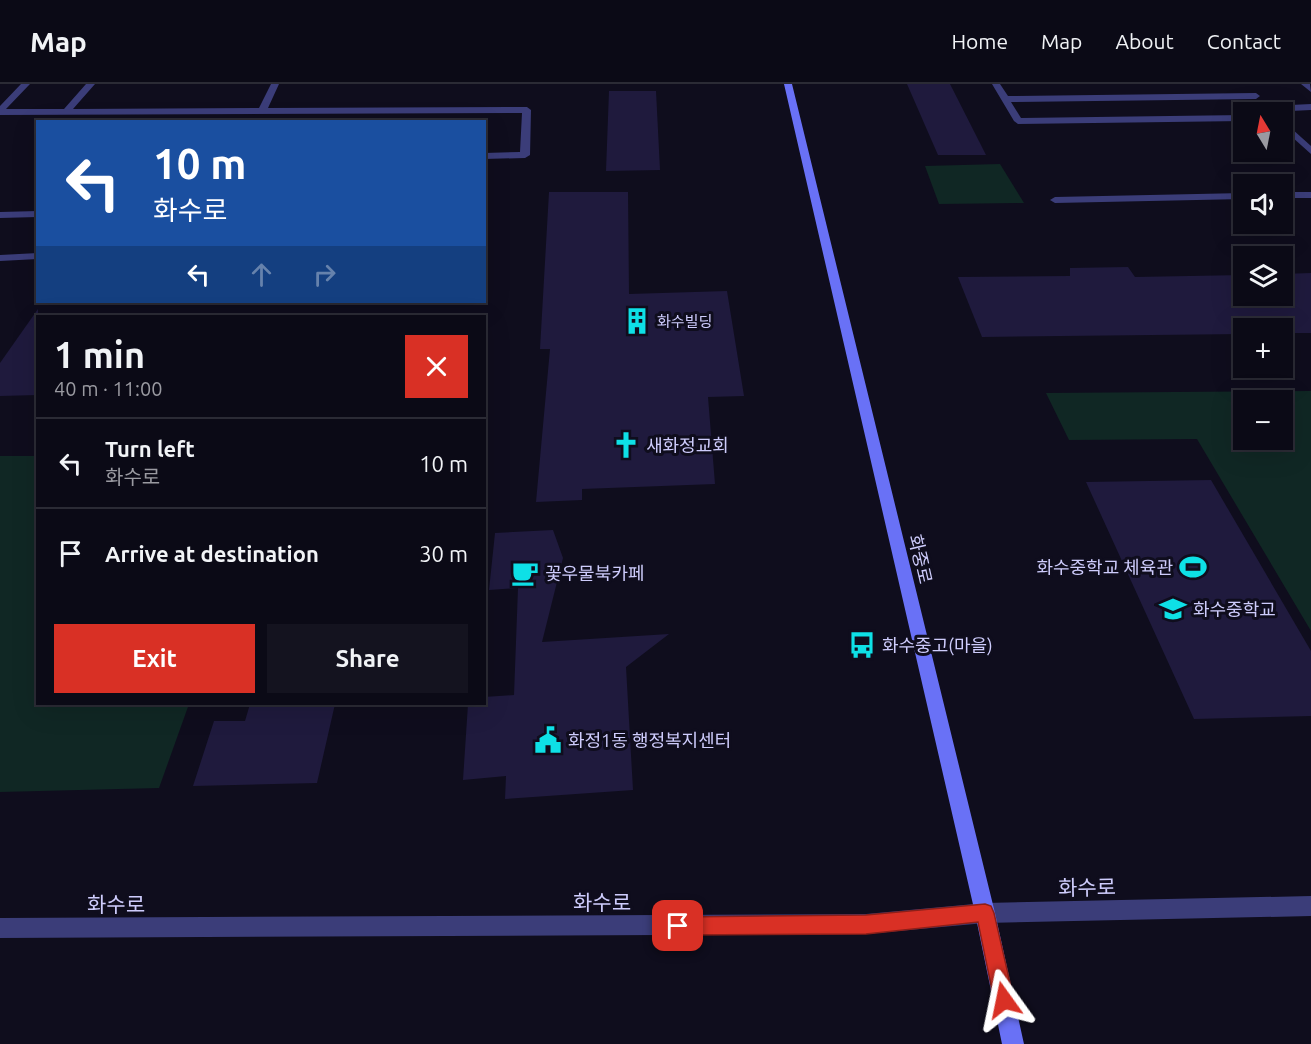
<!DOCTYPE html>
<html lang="en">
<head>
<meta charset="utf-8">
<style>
	body { margin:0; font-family:Ubuntu,"Noto Sans KR",sans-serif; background:#14131f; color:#f1f3f6; height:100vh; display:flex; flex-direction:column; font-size:22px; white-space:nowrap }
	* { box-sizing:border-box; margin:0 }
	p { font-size:20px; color:#9a9aa1 }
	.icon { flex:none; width:33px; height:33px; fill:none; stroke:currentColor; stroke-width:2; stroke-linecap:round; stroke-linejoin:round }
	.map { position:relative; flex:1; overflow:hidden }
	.side { position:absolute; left:36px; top:231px; width:450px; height:390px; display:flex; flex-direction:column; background:#0b0a16; border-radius:0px; box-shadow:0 6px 24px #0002,0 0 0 2px #2b2b35 }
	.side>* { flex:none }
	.top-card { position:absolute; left:36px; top:36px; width:450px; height:183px; border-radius:0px; box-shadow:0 6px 24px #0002,0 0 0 2px #2b2b35; background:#1a4fa0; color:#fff; overflow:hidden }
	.needle { width:39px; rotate:350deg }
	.fabs { position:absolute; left:1233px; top:18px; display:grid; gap:12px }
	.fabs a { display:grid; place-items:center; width:60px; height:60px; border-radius:0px; background:#0b0a16; box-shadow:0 6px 24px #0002,0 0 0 2px #2b2b35; font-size:30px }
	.pin { position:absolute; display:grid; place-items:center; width:51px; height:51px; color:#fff; margin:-26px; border-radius:12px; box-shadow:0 3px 9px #0006 }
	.me { position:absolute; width:66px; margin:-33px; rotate:348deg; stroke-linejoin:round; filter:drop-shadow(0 0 4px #0008) }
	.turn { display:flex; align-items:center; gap:21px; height:126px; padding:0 18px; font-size:27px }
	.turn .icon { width:78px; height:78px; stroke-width:2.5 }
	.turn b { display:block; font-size:42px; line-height:51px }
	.lanes { display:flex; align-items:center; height:57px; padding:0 18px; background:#0003; justify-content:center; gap:30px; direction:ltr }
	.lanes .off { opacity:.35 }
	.round { display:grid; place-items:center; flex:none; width:63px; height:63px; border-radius:0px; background:#14131f }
	.overview { display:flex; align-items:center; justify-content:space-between; height:102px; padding:0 18px }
	h1 { font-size:36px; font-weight:600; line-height:45px }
	.action { display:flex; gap:12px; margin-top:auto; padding:12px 18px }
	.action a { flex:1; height:69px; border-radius:0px; background:#d93025; color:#fff; font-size:24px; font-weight:600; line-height:69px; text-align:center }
	.action a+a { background:#14131f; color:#f1f3f6 }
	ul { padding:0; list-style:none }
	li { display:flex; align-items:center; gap:18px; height:90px; padding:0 18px; border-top:2px solid #2b2b35 }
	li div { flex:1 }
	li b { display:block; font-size:22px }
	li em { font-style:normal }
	header { display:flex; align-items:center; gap:36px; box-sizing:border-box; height:84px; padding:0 30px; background:#0b0a16; border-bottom:2px solid #2b2b35 }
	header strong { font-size:28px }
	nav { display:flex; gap:33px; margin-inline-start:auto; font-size:21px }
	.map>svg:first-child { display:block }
	.green { fill:#102724; fill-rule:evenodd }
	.building { fill:#1f1a3d }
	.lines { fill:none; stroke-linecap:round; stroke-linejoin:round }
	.service { fill:#3b3d79; fill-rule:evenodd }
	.tertiary { fill:#3b3d79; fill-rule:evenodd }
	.secondary { fill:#6971f6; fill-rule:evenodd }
	.route { fill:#d93025; stroke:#8d1f18; stroke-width:1.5 }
	.labels { text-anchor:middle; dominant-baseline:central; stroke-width:6; stroke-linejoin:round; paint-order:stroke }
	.far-poi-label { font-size:15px; fill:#ceccfc; stroke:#0f0d1d; text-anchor:start }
	.poi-label { font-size:18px; fill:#ceccfc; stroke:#0f0d1d; text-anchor:start }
	.street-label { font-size:18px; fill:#ceccfc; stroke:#0f0d1d }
	.near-street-label { font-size:21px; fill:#ceccfc; stroke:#0f0d1d }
</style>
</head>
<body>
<header>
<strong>Map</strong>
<nav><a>Home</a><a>Map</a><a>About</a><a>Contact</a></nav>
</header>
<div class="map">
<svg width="1311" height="960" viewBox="0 0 1311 960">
	<rect width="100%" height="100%" fill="#0f0d1d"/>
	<g class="green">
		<polygon points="1000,80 1024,119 939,120 925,82"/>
		<path d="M1311,307V547L1197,355L1069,356L1046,309ZM1244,316H1282V356H1244Z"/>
		<polygon points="0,372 37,372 38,620 189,620 159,704 0,708"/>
	</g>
	<g class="building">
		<polygon points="907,0 950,0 986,71 938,71"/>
		<polygon points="609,7 656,7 660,86 606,87"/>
		<polygon points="549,108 628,108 629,210 727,207 744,312 708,313 715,400 582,405 582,416 536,418 550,265 540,265"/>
		<polygon points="1128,183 1135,193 1244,191 1244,212 1282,212 1282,190 1311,189 1311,249 1282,249 1282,244 1244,244 1244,250 982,253 958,193 1070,192 1070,184"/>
		<polygon points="38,225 38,311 0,312 0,279"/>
		<polygon points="1211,396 1311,567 1311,632 1194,635 1086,398"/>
		<polygon points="553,446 563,474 542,558 669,550 626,583 633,706 505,715 506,692 463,696 468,620 484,620 484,613 514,611 518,504 489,506 495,449"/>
		<polygon points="250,620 335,620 317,699 193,702 214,637 245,637"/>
	</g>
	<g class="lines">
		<g class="service">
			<polygon points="21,0 30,0 6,25 64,25 86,0 95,0 73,25 259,24 271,0 279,0 268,24 527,23 531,26 530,71 525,74 484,75 484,69 520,68 522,29 0,31 0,22"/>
			<polygon points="992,0 1000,0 1008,12 1256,9 1260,12 1256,15 1011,18 1021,34 1244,31 1244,37 1018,40 1014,37"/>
			<polygon points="1301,0 1310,0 1311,8"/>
			<polygon points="1311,20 1311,26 1269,28 1265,25 1269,22"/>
			<polygon points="1282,36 1311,62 1311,70 1282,44"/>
			<rect x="1282" y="108" width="29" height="6"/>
			<polygon points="1244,109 1244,115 1055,119 1050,116 1055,113"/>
			<polygon points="38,127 38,133 0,134 0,128"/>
			<polygon points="38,169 38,175 0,177 0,171"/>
		</g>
		<polygon class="tertiary" points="1311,812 1311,832 985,839 866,850 0,854 0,834 866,830 985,819"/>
		<polygon class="secondary" points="784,0 792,0 995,829 1024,960 1002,960 975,829"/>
	</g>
	<polygon class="route" points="985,820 991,822 994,829 1014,916 1011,923 1004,926 997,923 994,916 978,838 866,850 678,851 672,848 669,842 672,835 678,833 866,831"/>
	<defs>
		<symbol id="building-bare" viewBox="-9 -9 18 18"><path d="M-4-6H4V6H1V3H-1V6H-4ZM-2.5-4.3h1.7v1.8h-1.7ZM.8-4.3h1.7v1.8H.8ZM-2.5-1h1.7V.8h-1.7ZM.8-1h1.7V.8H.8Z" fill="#0ee0e6" stroke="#0f0d1d" stroke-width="2.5" paint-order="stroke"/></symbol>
		<symbol id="church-bare" viewBox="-9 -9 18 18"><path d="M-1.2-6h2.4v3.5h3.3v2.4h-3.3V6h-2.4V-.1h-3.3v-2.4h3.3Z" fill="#0ee0e6" stroke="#0f0d1d" stroke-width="2.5" paint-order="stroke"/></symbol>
		<symbol id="stadium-bare" viewBox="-9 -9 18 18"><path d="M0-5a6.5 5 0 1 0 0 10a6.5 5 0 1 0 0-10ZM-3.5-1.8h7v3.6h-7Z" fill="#0ee0e6" stroke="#0f0d1d" stroke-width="2.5" paint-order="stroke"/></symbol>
		<symbol id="cafe-bare" viewBox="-9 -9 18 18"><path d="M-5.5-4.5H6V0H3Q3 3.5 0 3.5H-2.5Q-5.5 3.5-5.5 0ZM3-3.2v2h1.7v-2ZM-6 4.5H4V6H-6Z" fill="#0ee0e6" stroke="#0f0d1d" stroke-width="2.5" paint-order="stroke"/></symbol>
		<symbol id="school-bare" viewBox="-9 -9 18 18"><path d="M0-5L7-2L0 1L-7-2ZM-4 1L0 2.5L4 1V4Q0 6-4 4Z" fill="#0ee0e6" stroke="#0f0d1d" stroke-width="2.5" paint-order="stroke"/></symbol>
		<symbol id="bus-bare" viewBox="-9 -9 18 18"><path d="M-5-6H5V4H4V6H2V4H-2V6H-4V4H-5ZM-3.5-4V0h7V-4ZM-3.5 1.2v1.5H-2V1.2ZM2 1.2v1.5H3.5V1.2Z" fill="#0ee0e6" stroke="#0f0d1d" stroke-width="2.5" paint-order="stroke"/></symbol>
		<symbol id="civic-bare" viewBox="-9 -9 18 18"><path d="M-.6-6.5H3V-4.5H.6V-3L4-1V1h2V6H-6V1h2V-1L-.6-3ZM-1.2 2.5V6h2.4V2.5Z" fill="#0ee0e6" stroke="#0f0d1d" stroke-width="2.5" paint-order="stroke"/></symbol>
	</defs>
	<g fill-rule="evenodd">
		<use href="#building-bare" x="618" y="218" width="38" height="38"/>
		<use href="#church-bare" x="607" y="342" width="38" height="38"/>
		<use href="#stadium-bare" x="1174" y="464" width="38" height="38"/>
		<use href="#cafe-bare" x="506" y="470" width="38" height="38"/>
		<use href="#school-bare" x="1154" y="506" width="38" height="38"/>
		<use href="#bus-bare" x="843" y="542" width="38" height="38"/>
		<use href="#civic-bare" x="529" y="637" width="38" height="38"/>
	</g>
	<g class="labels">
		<g class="far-poi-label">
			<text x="657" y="237">화수빌딩</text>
		</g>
		<g class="poi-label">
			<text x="646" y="361">새화정교회</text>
			<text x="1173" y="483" text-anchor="end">화수중학교 체육관</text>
			<text x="545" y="489">꽃우물북카페</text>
			<text x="1193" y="525">화수중학교</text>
			<text x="882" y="561">화수중고(마을)</text>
			<text x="568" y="656">화정1동 행정복지센터</text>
		</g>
		<g class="street-label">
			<text transform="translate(921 475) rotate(77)">화중로</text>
		</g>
		<g class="near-street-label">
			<text transform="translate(1087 803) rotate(-1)">화수로</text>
			<text x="602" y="818">화수로</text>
			<text x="116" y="820">화수로</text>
		</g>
	</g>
</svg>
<div class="fabs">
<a><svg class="needle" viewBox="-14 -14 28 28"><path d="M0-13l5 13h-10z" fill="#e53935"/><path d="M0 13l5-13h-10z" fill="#9a9aa1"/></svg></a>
<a><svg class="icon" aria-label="sound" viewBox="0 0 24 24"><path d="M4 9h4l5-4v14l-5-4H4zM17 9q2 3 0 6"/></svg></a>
<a><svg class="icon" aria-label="layers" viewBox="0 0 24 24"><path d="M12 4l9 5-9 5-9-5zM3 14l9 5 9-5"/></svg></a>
<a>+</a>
<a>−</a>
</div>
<div class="pin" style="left:678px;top:842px;background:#d93025"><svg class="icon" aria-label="arrive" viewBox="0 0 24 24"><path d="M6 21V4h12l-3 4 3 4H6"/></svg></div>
<svg class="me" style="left:1004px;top:916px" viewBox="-20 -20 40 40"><path d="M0-17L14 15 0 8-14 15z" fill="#d93025" stroke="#fff" stroke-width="4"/></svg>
<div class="top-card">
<div class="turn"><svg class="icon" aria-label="left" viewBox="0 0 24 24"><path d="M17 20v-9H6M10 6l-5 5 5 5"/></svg><div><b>10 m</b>화수로</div></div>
<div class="lanes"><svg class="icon" aria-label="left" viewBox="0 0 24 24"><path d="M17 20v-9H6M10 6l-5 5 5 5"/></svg><svg class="icon off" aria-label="ahead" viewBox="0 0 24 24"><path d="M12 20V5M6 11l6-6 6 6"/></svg><svg class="icon off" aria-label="right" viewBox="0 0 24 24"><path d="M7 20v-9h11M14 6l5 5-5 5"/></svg></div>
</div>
<section class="side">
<div class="overview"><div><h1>1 min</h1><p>40 m · 11:00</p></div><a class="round" style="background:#d93025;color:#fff"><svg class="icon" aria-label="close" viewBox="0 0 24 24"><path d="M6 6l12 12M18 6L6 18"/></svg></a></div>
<ul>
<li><svg class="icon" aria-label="left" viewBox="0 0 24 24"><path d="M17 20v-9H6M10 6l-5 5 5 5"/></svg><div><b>Turn left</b><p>화수로</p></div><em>10 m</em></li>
<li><svg class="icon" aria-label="arrive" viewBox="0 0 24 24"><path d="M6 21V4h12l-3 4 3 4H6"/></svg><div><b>Arrive at destination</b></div><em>30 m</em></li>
</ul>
<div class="action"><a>Exit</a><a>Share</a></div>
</section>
</div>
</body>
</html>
